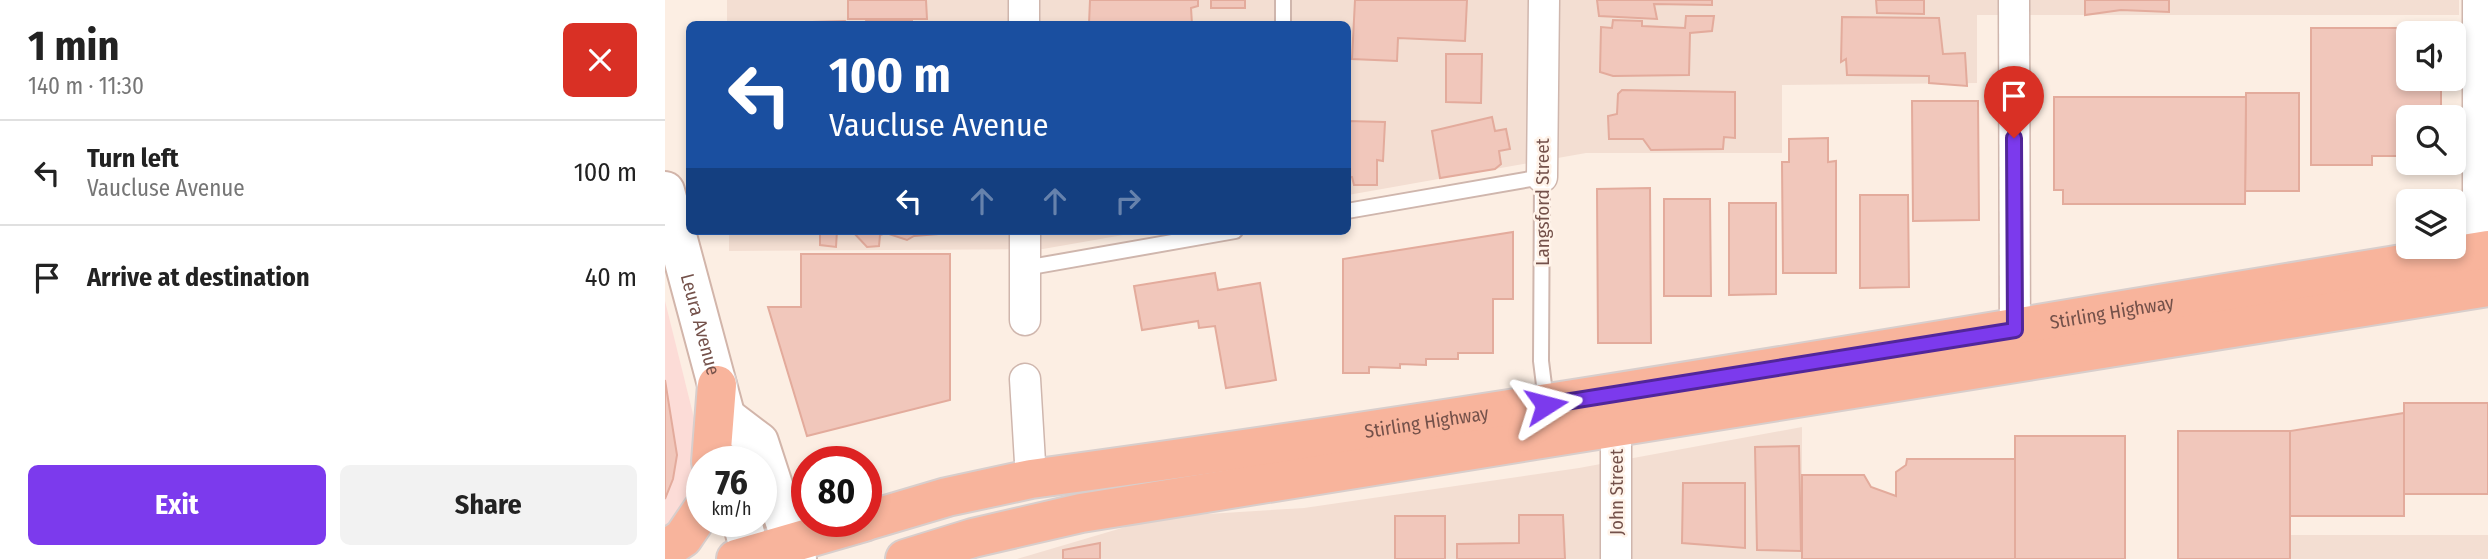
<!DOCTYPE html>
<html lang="en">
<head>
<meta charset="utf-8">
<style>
	body { margin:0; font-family:"Fira Sans Condensed",sans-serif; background:#f2f2f2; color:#222; height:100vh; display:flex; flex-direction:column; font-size:26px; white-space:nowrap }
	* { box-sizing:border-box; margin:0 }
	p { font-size:23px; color:#767676 }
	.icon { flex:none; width:38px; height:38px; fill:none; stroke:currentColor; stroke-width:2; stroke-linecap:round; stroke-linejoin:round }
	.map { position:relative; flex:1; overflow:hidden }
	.side { display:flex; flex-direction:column; background:#fff; width:665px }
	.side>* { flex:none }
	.hud { position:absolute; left:21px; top:21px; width:665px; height:214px; border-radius:10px; box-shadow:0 4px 10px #0003; background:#1a4fa0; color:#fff; overflow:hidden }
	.controls { position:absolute; left:1731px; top:21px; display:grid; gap:14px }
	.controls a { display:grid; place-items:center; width:70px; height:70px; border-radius:10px; background:#fff; box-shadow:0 4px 10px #0003; font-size:35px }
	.speed { position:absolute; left:21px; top:446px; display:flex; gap:14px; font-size:35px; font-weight:700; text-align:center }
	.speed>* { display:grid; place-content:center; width:91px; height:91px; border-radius:50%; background:#fff; box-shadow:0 4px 10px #0003; line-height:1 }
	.speed small { font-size:18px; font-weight:400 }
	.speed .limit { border:10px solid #d22; background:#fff; color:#111 }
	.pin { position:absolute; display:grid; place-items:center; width:60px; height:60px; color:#fff; margin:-72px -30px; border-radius:50% 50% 50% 0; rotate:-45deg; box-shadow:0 0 7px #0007 }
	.pin .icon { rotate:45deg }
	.me { position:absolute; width:77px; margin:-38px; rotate:81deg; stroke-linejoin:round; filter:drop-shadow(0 0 5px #0008) }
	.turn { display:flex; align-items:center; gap:24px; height:147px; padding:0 28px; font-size:32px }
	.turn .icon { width:91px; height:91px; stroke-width:2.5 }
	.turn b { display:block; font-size:49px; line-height:60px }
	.lanes { display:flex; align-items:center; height:66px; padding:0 28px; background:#0003; justify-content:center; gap:35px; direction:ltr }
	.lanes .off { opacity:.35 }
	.round { display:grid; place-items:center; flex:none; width:74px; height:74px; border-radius:10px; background:#f2f2f2 }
	.head { display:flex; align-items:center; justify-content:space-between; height:119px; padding:0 28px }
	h1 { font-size:42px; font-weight:700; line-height:52px }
	.cta { display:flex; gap:14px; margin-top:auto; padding:14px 28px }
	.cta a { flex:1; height:80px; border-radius:10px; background:#7c3aed; color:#fff; font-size:28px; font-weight:700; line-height:80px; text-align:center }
	.cta a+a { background:#f2f2f2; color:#222 }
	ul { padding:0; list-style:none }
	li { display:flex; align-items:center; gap:21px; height:105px; padding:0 28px; border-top:2px solid #e0e0e0 }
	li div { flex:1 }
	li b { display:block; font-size:26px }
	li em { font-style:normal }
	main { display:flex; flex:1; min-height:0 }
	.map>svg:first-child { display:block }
	.residential { fill:#f3ded2 }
	.commercial { fill:#fcdcd7 }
	.building { fill:#f1c7bb; stroke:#e3ab9c; stroke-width:2 }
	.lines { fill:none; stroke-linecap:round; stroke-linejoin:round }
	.service-casing { stroke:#cfb6ad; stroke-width:18 }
	.minor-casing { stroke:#cfb6ad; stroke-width:33 }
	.secondary-casing { stroke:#d2b5aa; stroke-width:42 }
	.trunk-casing { stroke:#d8cecc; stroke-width:42 }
	.service { stroke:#fff; stroke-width:14 }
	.minor { stroke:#fff; stroke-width:30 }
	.secondary { stroke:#fff; stroke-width:38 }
	.trunk { stroke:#f8b49c; stroke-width:38 }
	.route-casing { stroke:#51269a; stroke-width:18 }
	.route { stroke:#7c3aed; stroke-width:12 }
	.labels { text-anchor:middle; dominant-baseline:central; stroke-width:5; stroke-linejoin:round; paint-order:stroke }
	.street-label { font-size:19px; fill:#74514a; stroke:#fff3e9 }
</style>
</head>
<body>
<main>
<section class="side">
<div class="head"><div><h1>1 min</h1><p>140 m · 11:30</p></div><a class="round" style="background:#d93025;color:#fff"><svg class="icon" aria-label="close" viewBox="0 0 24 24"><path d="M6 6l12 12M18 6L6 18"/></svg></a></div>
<ul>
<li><svg class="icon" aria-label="left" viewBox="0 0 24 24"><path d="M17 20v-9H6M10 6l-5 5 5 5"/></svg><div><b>Turn left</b><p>Vaucluse Avenue</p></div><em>100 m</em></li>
<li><svg class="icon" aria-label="arrive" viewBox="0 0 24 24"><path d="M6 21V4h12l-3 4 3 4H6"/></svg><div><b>Arrive at destination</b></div><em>40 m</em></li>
</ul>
<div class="cta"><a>Exit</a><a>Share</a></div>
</section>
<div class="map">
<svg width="1823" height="559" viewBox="0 0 1823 559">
	<rect width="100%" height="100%" fill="#fceee3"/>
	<g class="residential">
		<polygon points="62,0 1794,0 1794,15 1312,15 1312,83 1117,85 1117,153 921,153 683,195 682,24 62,24"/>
		<polygon points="64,231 481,231 378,249 64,251"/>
		<polygon points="1137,427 1137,559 352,559 494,517 639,508 914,468"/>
		<rect x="1625" y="535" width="198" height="24"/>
	</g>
	<polygon class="commercial" points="0,301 32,430 34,468 29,500 0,542"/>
	<g class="building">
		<polygon points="183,0 261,0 262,19 183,19"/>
		<polygon points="425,0 533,0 533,6 526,8 527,24 424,24"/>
		<rect x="546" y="0" width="34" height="8"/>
		<polygon points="690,0 802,0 800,41 733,38 732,61 687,59"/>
		<polygon points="932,0 1047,0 1047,5 989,4 992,19 934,16"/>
		<polygon points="1211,0 1259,0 1259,14 1212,13"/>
		<polygon points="1420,0 1504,0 1504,12 1456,10 1420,15"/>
		<polygon points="1021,16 1049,16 1047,31 1025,33 1024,75 948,76 935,72 936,27 947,28 948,20 977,21 977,26 1020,28"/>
		<polygon points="1177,17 1274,18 1278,54 1300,53 1302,86 1264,83 1264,76 1182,75 1181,59 1176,62"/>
		<polygon points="180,21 181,24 190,24 148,24 148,22"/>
		<polygon points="201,21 247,21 247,24 199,24"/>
		<polygon points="1646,28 1776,28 1776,33 1743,33 1743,79 1776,79 1776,117 1743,117 1743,156 1707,156 1707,165 1646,165"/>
		<polygon points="781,54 817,54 816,103 781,102"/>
		<polygon points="957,90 1070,92 1070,138 1059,137 1058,149 986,150 978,139 944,139 943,116 952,114 953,94"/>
		<polygon points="1581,93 1634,93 1634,191 1580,191"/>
		<polygon points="1389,97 1581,97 1580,204 1398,204 1398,190 1389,190"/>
		<polygon points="1247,101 1313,101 1314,220 1248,221"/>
		<polygon points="827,117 830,131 841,129 845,149 834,151 836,164 830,169 775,178 767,131"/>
		<polygon points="682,121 720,122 718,161 712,160 712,185 689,185 687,177 682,177"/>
		<polygon points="1163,138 1163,162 1171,161 1171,273 1118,273 1117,162 1124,162 1124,139"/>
		<polygon points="985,188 986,343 933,343 932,189"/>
		<polygon points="1195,195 1243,195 1244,287 1195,288"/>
		<polygon points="999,199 1045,199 1046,296 999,296"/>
		<polygon points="1064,203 1111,203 1111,294 1064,295"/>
		<polygon points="155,231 172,231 171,247 155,245"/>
		<polygon points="187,231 273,231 273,234 249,236 242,240 221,233 215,235 214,246 202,247"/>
		<polygon points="848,232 848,299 828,299 828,353 793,353 793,359 761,359 761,365 735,364 735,368 704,367 704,373 678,373 678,259"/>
		<polygon points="136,254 285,254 285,400 142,436 103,307 136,307"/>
		<polygon points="550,273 553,290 595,283 611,380 561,388 550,326 534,328 533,321 477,330 469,286"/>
		<polygon points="0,380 12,455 8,479 0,499"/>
		<rect x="1739" y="403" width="84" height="91"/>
		<polygon points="1739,413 1739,516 1625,516 1625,431"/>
		<rect x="1513" y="431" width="112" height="128"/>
		<rect x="1350" y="436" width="110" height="123"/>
		<polygon points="1134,446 1136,551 1092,550 1090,447"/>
		<polygon points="1242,459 1350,459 1350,559 1137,559 1137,475 1199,475 1206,487 1231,496 1231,472 1241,465"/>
		<polygon points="1018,483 1080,483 1080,548 1017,543"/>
		<polygon points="854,515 898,515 900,559 792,559 792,544 854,543"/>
		<rect x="730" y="516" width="50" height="43"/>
		<polygon points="435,543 435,559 398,559 398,550"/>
	</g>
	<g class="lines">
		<defs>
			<g id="service">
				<polyline points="618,0 618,24"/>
				<polyline points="682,211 877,177 876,361 881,401"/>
				<polyline points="360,268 570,231"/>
			</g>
			<g id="minor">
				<polyline points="359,0 359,24"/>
				<polyline points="1349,0 1350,350"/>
				<polyline points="1813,0 1813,252 1817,273"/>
				<polyline points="877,177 879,0"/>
				<polyline points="360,320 360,231"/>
				<polyline points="360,379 366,479"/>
				<polyline points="951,559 951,425"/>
			</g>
			<g id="secondary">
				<path id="s1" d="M0,191L61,418"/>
				<polyline points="61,417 94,442 132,559"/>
				<polyline points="77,522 87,559"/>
			</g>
			<g id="trunk">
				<polyline points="46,462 52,385"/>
				<path id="s2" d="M201,521L282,497L366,479C853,413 1338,329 1823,250"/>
				<polyline points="0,550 18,538 37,510"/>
				<polyline points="71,559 199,522"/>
				<polyline points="240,559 308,538 416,513 1823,287"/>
			</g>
		</defs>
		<use href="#service" class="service-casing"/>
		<use href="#minor" class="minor-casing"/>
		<use href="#secondary" class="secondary-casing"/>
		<use href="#trunk" class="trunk-casing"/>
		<use href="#service" class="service"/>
		<use href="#minor" class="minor"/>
		<use href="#secondary" class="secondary"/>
		<use href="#trunk" class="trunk"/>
	</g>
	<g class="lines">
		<defs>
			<polyline id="route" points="881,405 1350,330 1349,138"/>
		</defs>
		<use href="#route" class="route-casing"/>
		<use href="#route" class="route"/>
	</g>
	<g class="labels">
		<g class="street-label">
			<text transform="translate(877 202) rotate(-90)">Langsford Street</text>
			<text stroke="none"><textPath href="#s2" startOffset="1264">Stirling Highway</textPath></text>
			<text stroke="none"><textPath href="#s1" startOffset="138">Leura Avenue</textPath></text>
			<text stroke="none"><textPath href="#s2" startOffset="570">Stirling Highway</textPath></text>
			<text transform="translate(951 492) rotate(-90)">John Street</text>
		</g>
	</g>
</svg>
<div class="controls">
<a><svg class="icon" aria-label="sound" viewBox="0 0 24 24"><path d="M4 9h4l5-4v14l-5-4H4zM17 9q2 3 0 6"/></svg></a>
<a><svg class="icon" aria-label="search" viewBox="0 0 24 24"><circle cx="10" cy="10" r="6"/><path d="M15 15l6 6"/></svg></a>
<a><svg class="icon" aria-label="layers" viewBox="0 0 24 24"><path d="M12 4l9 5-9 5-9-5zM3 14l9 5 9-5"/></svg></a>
</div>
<div class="speed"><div>76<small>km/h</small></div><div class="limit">80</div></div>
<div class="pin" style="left:1349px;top:138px;background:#d93025"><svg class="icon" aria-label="arrive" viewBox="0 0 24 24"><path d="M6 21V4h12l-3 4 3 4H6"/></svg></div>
<svg class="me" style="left:881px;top:405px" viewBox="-20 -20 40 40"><path d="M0-17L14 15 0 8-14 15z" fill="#7c3aed" stroke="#fff" stroke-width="4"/></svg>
<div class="hud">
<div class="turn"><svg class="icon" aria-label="left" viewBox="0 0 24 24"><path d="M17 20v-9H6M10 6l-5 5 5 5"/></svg><div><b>100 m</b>Vaucluse Avenue</div></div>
<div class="lanes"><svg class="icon" aria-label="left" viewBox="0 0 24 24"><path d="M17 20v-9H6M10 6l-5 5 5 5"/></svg><svg class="icon off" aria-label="ahead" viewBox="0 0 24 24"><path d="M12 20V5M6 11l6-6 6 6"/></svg><svg class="icon off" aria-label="ahead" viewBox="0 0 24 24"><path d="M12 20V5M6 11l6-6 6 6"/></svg><svg class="icon off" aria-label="right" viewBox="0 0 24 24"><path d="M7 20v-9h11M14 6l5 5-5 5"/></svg></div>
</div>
</div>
</main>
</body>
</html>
